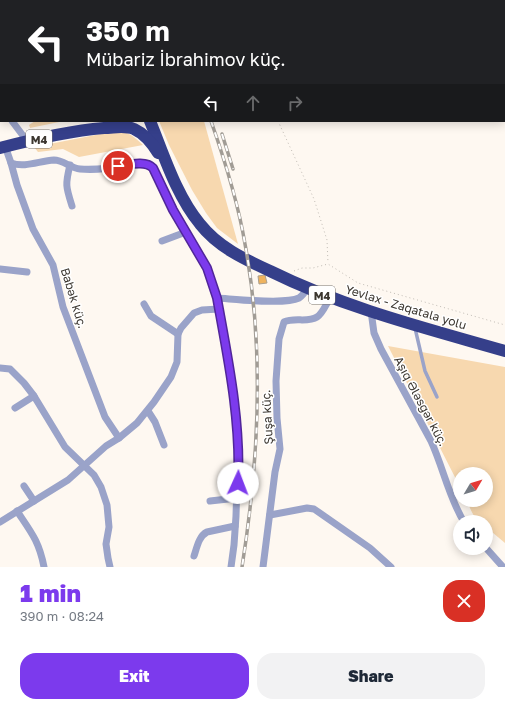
<!DOCTYPE html>
<html lang="en">
<head>
<meta charset="utf-8">
<style>
	body { margin:0; font-family:"Golos Text",sans-serif; background:#f2f2f3; color:#1f2937; height:100vh; display:flex; flex-direction:column; font-size:15px; white-space:nowrap }
	* { box-sizing:border-box; margin:0 }
	p { font-size:13px; color:#747a83 }
	.icon { flex:none; width:22px; height:22px; fill:none; stroke:currentColor; stroke-width:2; stroke-linecap:round; stroke-linejoin:round }
	.map { position:relative; height:567px; overflow:hidden }
	.details { display:flex; flex-direction:column; background:#fff; flex:1 }
	.details>* { flex:none }
	.guide { position:absolute; left:0px; top:0px; width:505px; height:122px; box-shadow:0 2px 10px #0003; background:#202124; color:#fff; overflow:hidden }
	.needle { width:26px; rotate:52deg }
	.buttons { position:absolute; left:453px; top:467px; display:grid; gap:8px }
	.buttons a { display:grid; place-items:center; width:40px; height:40px; border-radius:50%; background:#fff; box-shadow:0 2px 10px #0003; font-size:20px }
	.pin { position:absolute; display:grid; place-items:center; width:34px; height:34px; color:#fff; margin:-17px; border:2px solid #fff; border-radius:50%; box-shadow:0 1px 4px #0007 }
	.me { position:absolute; width:44px; margin:-22px; rotate:2deg; stroke-linejoin:round; filter:drop-shadow(0 0 3px #0008) }
	.turn { display:flex; align-items:center; gap:14px; height:84px; padding:0 20px; font-size:18px }
	.turn .icon { width:52px; height:52px; stroke-width:2.5 }
	.turn b { display:block; font-size:28px; line-height:34px }
	.lanes { display:flex; align-items:center; height:38px; padding:0 20px; background:#0003; justify-content:center; gap:20px; direction:ltr }
	.lanes .off { opacity:.35 }
	.round { display:grid; place-items:center; flex:none; width:42px; height:42px; border-radius:16px; background:#f2f2f3 }
	.overview { display:flex; align-items:center; justify-content:space-between; height:68px; padding:0 20px }
	h1 { font-size:24px; font-weight:800; line-height:30px; color:#7c3aed }
	.cta { display:flex; gap:8px; margin-top:auto; padding:8px 20px }
	.cta a { flex:1; height:46px; border-radius:16px; background:#7c3aed; color:#fff; font-size:16px; font-weight:800; line-height:46px; text-align:center }
	.cta a+a { background:#f2f2f3; color:#1f2937 }
	.map>svg:first-child { display:block }
	.green { fill:#f7d8af }
	.building { fill:#efb35e; stroke:#ab9f8e }
	.lines { fill:none; stroke-linecap:round; stroke-linejoin:round }
	.path { stroke:#c1bcb5; stroke-width:1; stroke-dasharray:1 3; stroke-linecap:butt }
	.lane { stroke:#9aa3c9; stroke-width:3.5 }
	.street { stroke:#9aa3c9; stroke-width:7 }
	.highway { stroke:#353f8a; stroke-width:12 }
	.rail-casing { stroke:#a19c95; stroke-width:3.5 }
	.rail { stroke:#fff; stroke-width:2; stroke-dasharray:6; stroke-linecap:butt }
	.route-casing { stroke:#51269a; stroke-width:10 }
	.route { stroke:#7c3aed; stroke-width:7 }
	.labels { text-anchor:middle; dominant-baseline:central; stroke-width:3; stroke-linejoin:round; paint-order:stroke }
	.shield { fill:#fff; stroke:#76726d; stroke-width:1 }
	.shield-label { font-size:11px; font-weight:bold; fill:#3b362f }
	.street-label { font-size:12px; fill:#3b362f; stroke:#fff }
</style>
</head>
<body>
<div class="map">
<svg width="505" height="567" viewBox="0 0 505 567">
	<rect width="100%" height="100%" fill="#fef8f1"/>
	<g class="green">
		<polygon points="35,121 64,121 30,128 29,125"/>
		<polygon points="159,121 204,121 238,244 217,228 206,213 192,190 169,145"/>
		<path d="M116,131C130,132 133,136 143,145L79,157L63,149L38,152L34,147Z"/>
		<path d="M388,346L505,367V543L486,527V522C473,522 472,510 466,500H486V474H460V487Z"/>
	</g>
	<polygon class="building" points="265,275 267,283 259,284 258,276"/>
	<g class="lines">
		<g class="path">
			<polyline points="4,0 4,1"/>
			<polyline points="237,0 237,1"/>
			<polyline points="278,121 314,199 327,240 328,263"/>
			<polyline points="294,271 302,268 313,268 328,264 358,283 505,325"/>
		</g>
		<polyline class="lane" points="415,328 425,371 437,397"/>
		<g class="street">
			<polyline points="0,101 1,102"/>
			<polyline points="12,121 27,141"/>
			<path d="M5,146L11,163C25,168 39,161 54,160C63,160 71,168 80,169C101,171 124,166 145,163L150,164L158,177L180,222L195,247L207,269L217,298L234,398L238,450L236,516L234,545L231,567"/>
			<polyline points="11,163 17,185 33,229 53,265 63,307 105,417 119,438"/>
			<path d="M70,165C65,185 66,187 72,206"/>
			<polyline points="162,241 186,232"/>
			<polyline points="0,269 27,272"/>
			<path d="M217,298C234,299 285,305 299,298C302,296 305,292 307,289"/>
			<polyline points="144,304 151,316 178,334"/>
			<path d="M371,311L374,333L381,349L431,441C443,467 449,498 464,522"/>
			<polyline points="0,368 10,369 24,383 34,396 65,447 94,475 101,487 107,505 109,527 106,544 108,558 110,567"/>
			<polyline points="15,408 34,396"/>
			<polyline points="148,411 155,422 164,445"/>
			<polyline points="24,486 34,501"/>
			<polyline points="210,501 237,498"/>
			<path d="M17,511C31,532 39,541 44,567"/>
			<polyline points="270,515 307,508 314,509 370,548 391,567"/>
			<polyline points="0,522 68,480 106,446 119,438 137,423 154,402 171,377 177,362 178,334 181,328 194,313 202,310 219,309"/>
			<polyline points="486,548 503,567"/>
			<path d="M194,556C197,547 199,536 207,532L235,526"/>
			<path d="M263,567L275,472L280,449L277,418L276,381L279,339L284,322C294,317 308,323 317,317C323,313 326,304 330,298"/>
		</g>
		<g class="highway">
			<polyline points="87,0 88,1"/>
			<path d="M150,121C164,155 176,195 200,224C218,247 244,259 270,271C345,308 425,328 505,351"/>
			<path d="M0,148C34,139 69,131 104,128C114,128 124,125 134,129C145,134 152,143 158,153"/>
		</g>
		<defs>
			<g id="rail">
				<polyline points="157,0 158,1"/>
				<polyline points="165,0 166,1"/>
				<path d="M211,121C225,161 238,202 245,244C265,351 259,460 242,567"/>
				<polyline points="222,134 233,169"/>
			</g>
		</defs>
		<use href="#rail" class="rail-casing"/>
		<use href="#rail" class="rail"/>
	</g>
	<g class="lines">
		<defs>
			<path id="route" d="M118,166C128,165 145,160 153,168L173,210L207,268L217,298C228,359 241,421 238,483"/>
		</defs>
		<use href="#route" class="route-casing"/>
		<use href="#route" class="route"/>
	</g>
	<g class="labels">
		<g class="shield">
			<rect x="26" y="130" width="26" height="18" rx="3"/>
			<rect x="309" y="286" width="26" height="18" rx="3"/>
		</g>
		<g class="shield-label">
			<text x="39" y="139">M4</text>
			<text x="322" y="295">M4</text>
		</g>
		<g class="street-label">
			<text transform="translate(74 298) rotate(73)">Babək küç.</text>
			<text transform="translate(406 307) rotate(17)">Yevlax - Zaqatala yolu</text>
			<text transform="translate(421 401) rotate(62)">Aşıq Ələsgər küç.</text>
			<text transform="translate(267 417) rotate(-93)">Şuşa küç.</text>
		</g>
	</g>
</svg>
<div class="buttons">
<a><svg class="needle" viewBox="-14 -14 28 28"><path d="M0-13l5 13h-10z" fill="#e53935"/><path d="M0 13l5-13h-10z" fill="#747a83"/></svg></a>
<a><svg class="icon" aria-label="sound" viewBox="0 0 24 24"><path d="M4 9h4l5-4v14l-5-4H4zM17 9q2 3 0 6"/></svg></a>
</div>
<div class="pin" style="left:118px;top:166px;background:#d93025"><svg class="icon" aria-label="arrive" viewBox="0 0 24 24"><path d="M6 21V4h12l-3 4 3 4H6"/></svg></div>
<svg class="me" style="left:238px;top:483px" viewBox="-20 -20 40 40"><circle r="19" fill="#fff"/><path d="M0-13L10 11 0 6-10 11z" fill="#7c3aed"/></svg>
<div class="guide">
<div class="turn"><svg class="icon" aria-label="left" viewBox="0 0 24 24"><path d="M17 20v-9H6M10 6l-5 5 5 5"/></svg><div><b>350 m</b>Mübariz İbrahimov küç.</div></div>
<div class="lanes"><svg class="icon" aria-label="left" viewBox="0 0 24 24"><path d="M17 20v-9H6M10 6l-5 5 5 5"/></svg><svg class="icon off" aria-label="ahead" viewBox="0 0 24 24"><path d="M12 20V5M6 11l6-6 6 6"/></svg><svg class="icon off" aria-label="right" viewBox="0 0 24 24"><path d="M7 20v-9h11M14 6l5 5-5 5"/></svg></div>
</div>
</div>
<section class="details">
<div class="overview"><div><h1>1 min</h1><p>390 m · 08:24</p></div><a class="round" style="background:#d93025;color:#fff"><svg class="icon" aria-label="close" viewBox="0 0 24 24"><path d="M6 6l12 12M18 6L6 18"/></svg></a></div>
<div class="cta"><a>Exit</a><a>Share</a></div>
</section>
</body>
</html>
